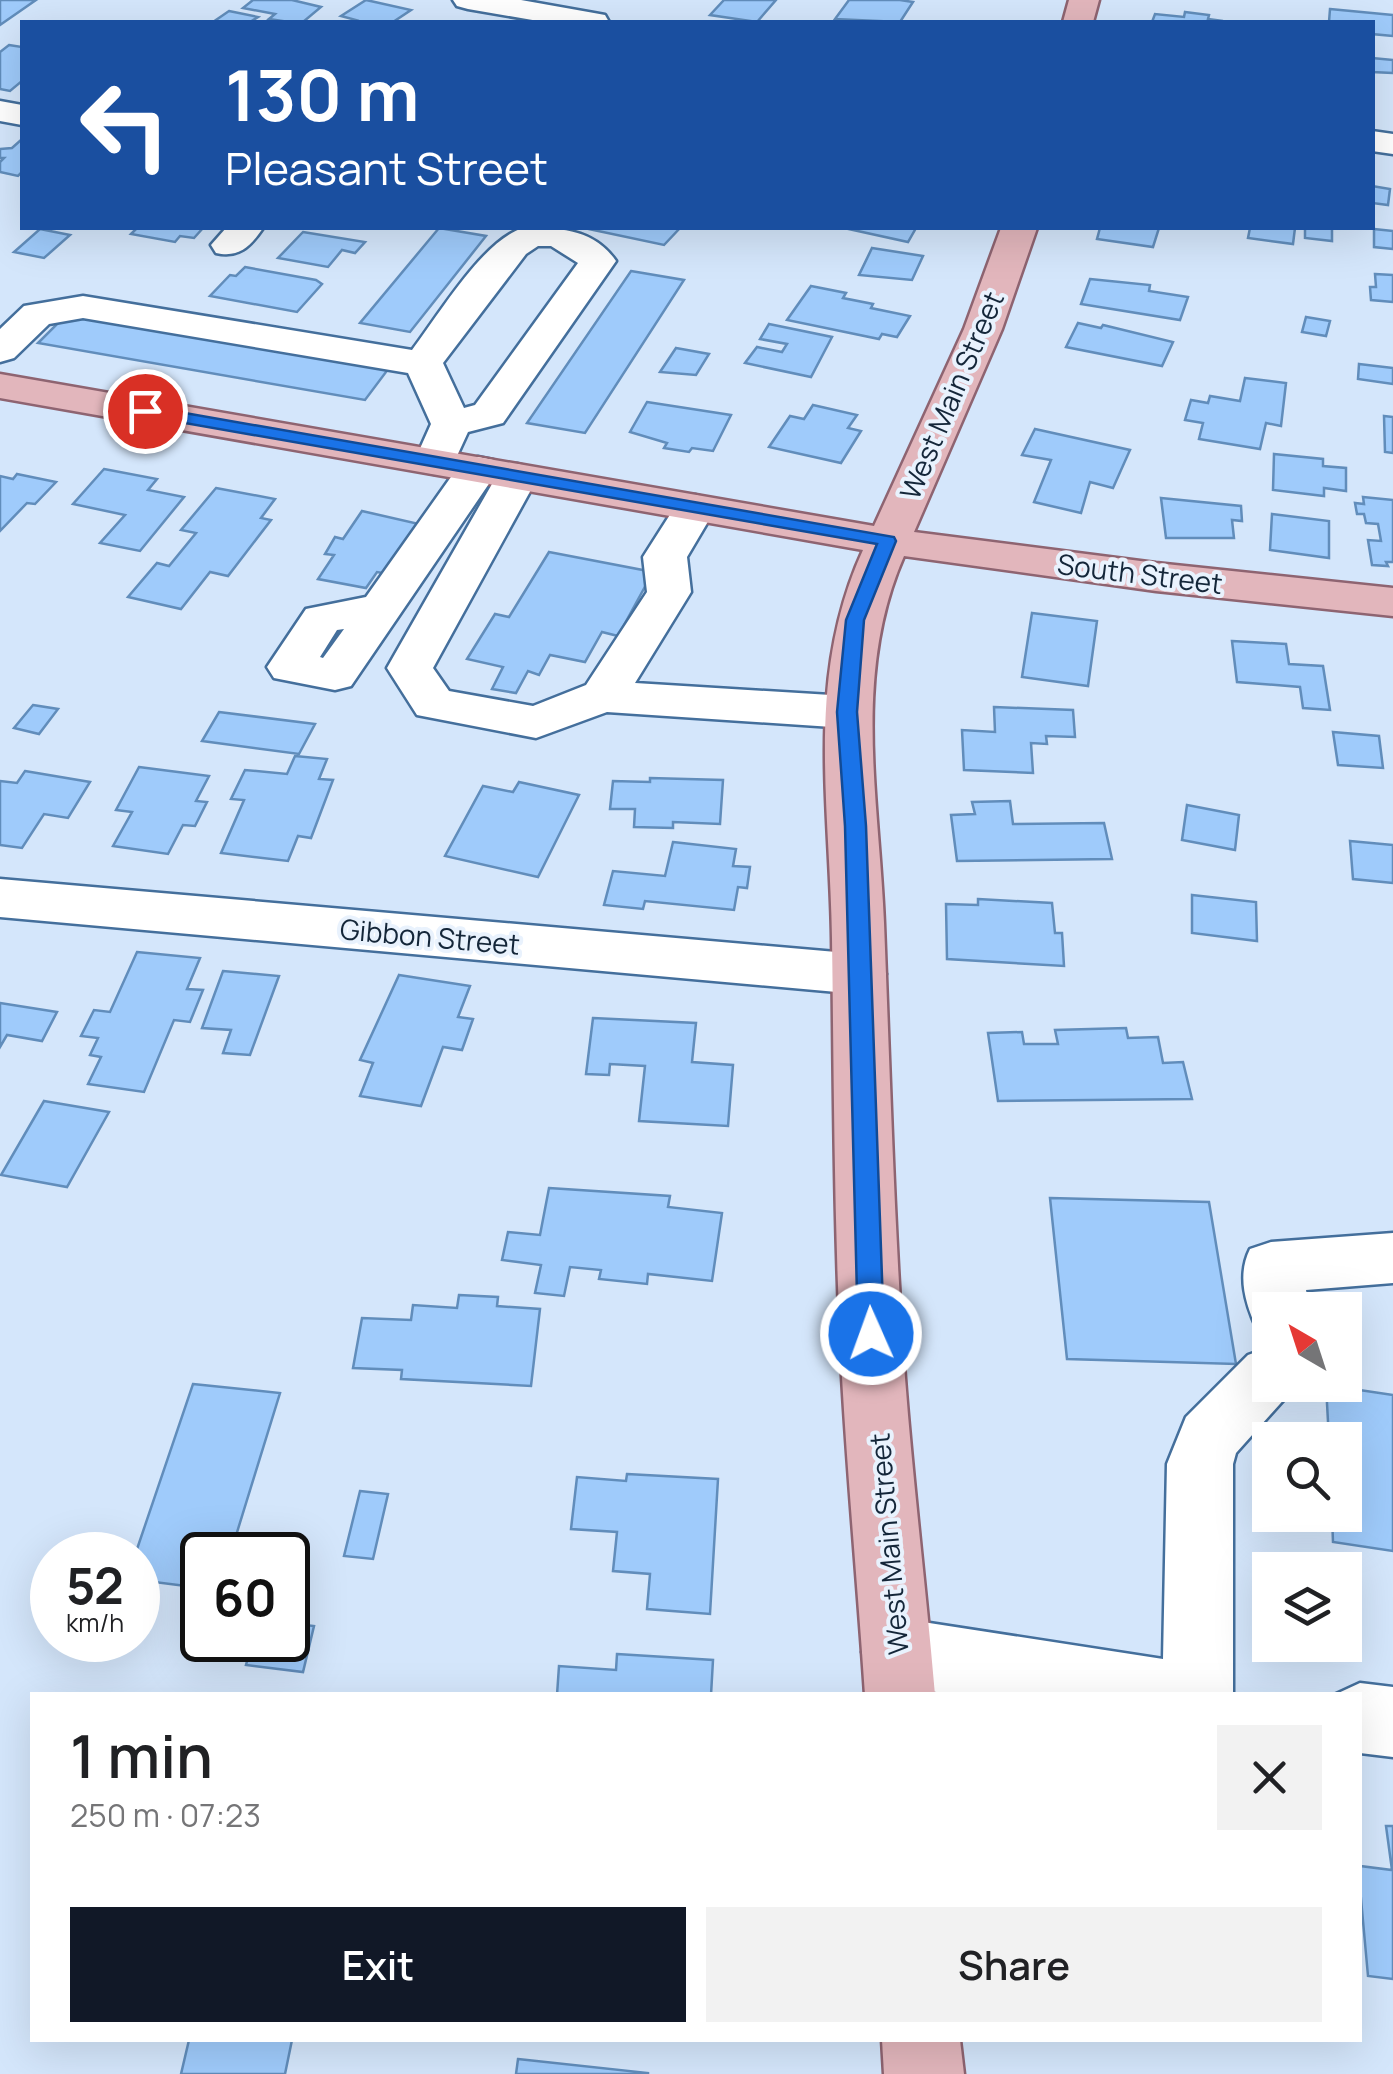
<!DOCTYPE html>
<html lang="en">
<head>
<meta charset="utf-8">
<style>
	body { margin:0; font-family:Manrope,sans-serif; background:#f2f2f2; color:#202124; height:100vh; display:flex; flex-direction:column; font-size:38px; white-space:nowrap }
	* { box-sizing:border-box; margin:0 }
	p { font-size:32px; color:#757577 }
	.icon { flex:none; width:55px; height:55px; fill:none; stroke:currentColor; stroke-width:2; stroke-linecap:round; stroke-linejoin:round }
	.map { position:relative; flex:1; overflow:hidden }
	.panel { position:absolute; left:30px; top:1692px; width:1332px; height:350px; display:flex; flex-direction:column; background:#fff; border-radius:0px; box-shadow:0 10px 40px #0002 }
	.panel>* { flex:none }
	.banner { position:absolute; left:20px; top:20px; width:1355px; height:210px; border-radius:0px; box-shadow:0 10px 40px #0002; background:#1a4fa0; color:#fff; overflow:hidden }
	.needle { width:65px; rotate:321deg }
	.buttons { position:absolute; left:1252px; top:1292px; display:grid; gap:20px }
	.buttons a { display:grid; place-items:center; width:110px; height:110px; border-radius:0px; background:#fff; box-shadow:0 10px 40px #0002; font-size:50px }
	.speed { position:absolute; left:30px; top:1532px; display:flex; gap:20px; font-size:50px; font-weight:700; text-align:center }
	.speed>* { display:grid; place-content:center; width:130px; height:130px; border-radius:50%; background:#fff; box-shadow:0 10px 40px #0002; line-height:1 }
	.speed small { font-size:25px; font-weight:400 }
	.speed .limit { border:5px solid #111; border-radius:15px; background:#fff; color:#111 }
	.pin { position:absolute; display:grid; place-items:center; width:85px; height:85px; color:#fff; margin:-42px; border:5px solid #fff; border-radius:50%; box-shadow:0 2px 10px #0007 }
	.me { position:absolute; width:110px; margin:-55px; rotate:358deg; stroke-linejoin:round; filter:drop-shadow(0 0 8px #0008) }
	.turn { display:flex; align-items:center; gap:35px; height:210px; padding:0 40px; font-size:45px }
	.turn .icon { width:130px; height:130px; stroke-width:2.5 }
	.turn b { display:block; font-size:70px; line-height:85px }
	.round { display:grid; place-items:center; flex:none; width:105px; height:105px; border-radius:0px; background:#f2f2f2 }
	.overview { display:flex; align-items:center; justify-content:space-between; height:170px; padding:0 40px }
	h1 { font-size:60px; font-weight:600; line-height:75px }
	.cta { display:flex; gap:20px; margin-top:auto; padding:20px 40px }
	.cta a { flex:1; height:115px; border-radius:0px; background:#111827; color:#fff; font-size:40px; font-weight:600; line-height:115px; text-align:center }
	.cta a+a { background:#f2f2f2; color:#202124 }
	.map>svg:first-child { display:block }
	.building { fill:#9fcbfb; stroke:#618dbb; stroke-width:2.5 }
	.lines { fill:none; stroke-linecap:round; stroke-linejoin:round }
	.minor-casing { stroke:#446f9c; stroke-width:5 }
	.major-casing { stroke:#8e6471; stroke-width:5 }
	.minor { fill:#fff; fill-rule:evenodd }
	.major { fill:#e2b6bc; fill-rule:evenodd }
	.route { fill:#1a73e8; stroke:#114b97; stroke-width:2.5 }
	.labels { text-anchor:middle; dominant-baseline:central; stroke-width:8; stroke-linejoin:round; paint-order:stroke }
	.street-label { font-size:28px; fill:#142639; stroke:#e9f2fd }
</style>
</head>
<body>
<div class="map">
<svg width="1393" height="2074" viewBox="0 0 1393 2074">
	<rect width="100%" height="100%" fill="#d4e6fb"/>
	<g class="building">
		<polygon points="0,0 36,0 0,25"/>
		<polygon points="253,0 292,0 321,7 303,22 289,22 269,19 275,14 243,8"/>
		<polygon points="366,0 411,10 393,22 352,22 356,20 341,16"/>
		<polygon points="724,0 776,0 757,22 710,15"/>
		<polygon points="849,0 900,0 913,2 900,22 835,19"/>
		<polygon points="1330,9 1393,15 1393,36 1372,34 1372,22 1329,22"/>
		<polygon points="229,11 258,17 250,22 213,22"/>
		<polygon points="1185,12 1209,15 1208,19 1223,21 1152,22 1155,14 1184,17"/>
		<polygon points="9,45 22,47 22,81 10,91 0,89 0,52"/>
		<polygon points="1372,58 1393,60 1393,73 1372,72"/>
		<polygon points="22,139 22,172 18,176 0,172 0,162 4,158 0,158 0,149 12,148"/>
		<polygon points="1372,186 1390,189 1388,205 1372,203"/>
		<polygon points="137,228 203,228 194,238 180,236 175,242 131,234"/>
		<polygon points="439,228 486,236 410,332 360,323"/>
		<polygon points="584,228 680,228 664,245"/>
		<polygon points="844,228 916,228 908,242"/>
		<polygon points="1100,228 1159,228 1153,247 1097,239"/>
		<polygon points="1250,228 1295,228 1293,244 1248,238"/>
		<polygon points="1305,228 1332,228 1332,241 1305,238"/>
		<polygon points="40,229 70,235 44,258 14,252"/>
		<polygon points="1374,229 1393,231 1393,249 1374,247"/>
		<polygon points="303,232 365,242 355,253 342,250 328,267 278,258"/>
		<polygon points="872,248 923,256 912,280 859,275"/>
		<polygon points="245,267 316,280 322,284 297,312 210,296 230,275 236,276"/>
		<polygon points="631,271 684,280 585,433 527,423"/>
		<polygon points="1375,274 1393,275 1393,302 1371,300 1370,287 1376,287"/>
		<polygon points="1090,279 1150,285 1149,291 1188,297 1180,320 1081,304"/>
		<polygon points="811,286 846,293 843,298 873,304 871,308 910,316 897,337 882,334 879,339 787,320"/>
		<polygon points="67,314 389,368 365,400 38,343"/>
		<polygon points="1306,317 1330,321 1326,336 1302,332"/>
		<polygon points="1078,323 1101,328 1103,325 1173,342 1162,366 1066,347"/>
		<polygon points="769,324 832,337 811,377 745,363 757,347 782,352 787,344 760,339"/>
		<polygon points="676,348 709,354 696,375 660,372"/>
		<polygon points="1359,364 1393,368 1393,384 1358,379"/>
		<polygon points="1245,378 1286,383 1281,426 1266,423 1260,449 1199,439 1203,423 1185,420 1191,400 1208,403 1210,396 1240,401"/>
		<polygon points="647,402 731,415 713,451 692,448 689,452 664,448 667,443 630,432"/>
		<polygon points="813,405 857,415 848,428 861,431 841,463 769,447 790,416 804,419"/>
		<polygon points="1384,416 1393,417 1393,453 1385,452"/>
		<polygon points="1035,429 1130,450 1113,488 1090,482 1081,513 1034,502 1051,460 1022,455"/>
		<polygon points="1274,454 1323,459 1323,466 1346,468 1346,491 1324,488 1324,496 1273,490"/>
		<polygon points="104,469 157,479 148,490 184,497 140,551 100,543 125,515 73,504"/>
		<polygon points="17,474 56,482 35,504 27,503 0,531 0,476 13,479"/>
		<polygon points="216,488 275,499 261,518 271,520 228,576 210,572 181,609 128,597 157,563 169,566 196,533 181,530"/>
		<polygon points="1363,497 1393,500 1393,562 1386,562 1388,566 1372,565 1368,540 1381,541 1378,524 1366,523 1364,514 1357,514 1355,503 1364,504"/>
		<polygon points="1161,498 1241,506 1242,521 1232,520 1234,538 1166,538"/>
		<polygon points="362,511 419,524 389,574 377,572 366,588 318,579 334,555 325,554 335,537 343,539"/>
		<polygon points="1272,514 1329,521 1329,558 1270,550"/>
		<polygon points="549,552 653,572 618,636 602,632 585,662 550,655 539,675 528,671 516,693 492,689 503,667 467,659 495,614 509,617"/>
		<polygon points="1032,613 1097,621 1088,686 1022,677"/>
		<polygon points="1232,641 1286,644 1289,664 1323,666 1330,710 1303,708 1300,687 1237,682"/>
		<polygon points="33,705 58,709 39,734 14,728"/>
		<polygon points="994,707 1073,710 1075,737 1046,736 1047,744 1031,743 1033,773 964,770 962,730 995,732"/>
		<polygon points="219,712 315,724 299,754 202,741"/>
		<polygon points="1333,732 1379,736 1383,768 1338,765"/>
		<polygon points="295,756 327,759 319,779 333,780 311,838 298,836 288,861 221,853 244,800 231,799 245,770 287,774"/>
		<polygon points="139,767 209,776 196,801 207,802 195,826 183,825 168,854 113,846 132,812 116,810"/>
		<polygon points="25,771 90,782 68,818 44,814 22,848 0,845 0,781 17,783"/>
		<polygon points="650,778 723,780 720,824 673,822 673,828 634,827 635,809 610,809 613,781 650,782"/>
		<polygon points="519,782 579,795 538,877 445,856 483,786 513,792"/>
		<polygon points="1010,801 1013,824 1104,823 1112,859 957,861 951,815 975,814 972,802"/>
		<polygon points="1187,805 1239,815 1235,850 1182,840"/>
		<polygon points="1350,841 1393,845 1393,883 1353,879"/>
		<polygon points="673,842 736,849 733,866 750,867 747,888 738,887 734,910 645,901 643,909 604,905 613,871 665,876"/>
		<polygon points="1192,895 1256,902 1257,941 1192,933"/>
		<polygon points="978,899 1052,903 1055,933 1062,933 1064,966 947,959 946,904 978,905"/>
		<polygon points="137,952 200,958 187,989 203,990 190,1022 174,1020 144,1092 88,1084 101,1057 90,1055 98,1038 81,1036 94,1010 110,1012"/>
		<polygon points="223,971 279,976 250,1055 223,1053 231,1030 202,1028"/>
		<polygon points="399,975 470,986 458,1017 473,1019 462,1050 443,1047 421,1106 360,1096 373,1063 360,1060"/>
		<polygon points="0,1003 57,1012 42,1041 7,1035 0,1047"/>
		<polygon points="593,1018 696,1023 692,1062 733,1065 728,1126 639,1121 645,1066 610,1064 609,1075 586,1074"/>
		<polygon points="1126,1028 1128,1038 1158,1037 1163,1063 1183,1062 1192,1099 998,1101 988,1033 1022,1032 1024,1044 1058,1044 1055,1030"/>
		<polygon points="44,1101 109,1112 67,1187 1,1175"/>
		<polygon points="549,1188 670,1196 668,1207 722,1213 712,1281 648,1274 647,1284 599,1279 601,1270 570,1267 564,1296 535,1293 541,1265 502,1260 508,1232 540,1235"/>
		<polygon points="1050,1198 1209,1202 1236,1364 1067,1359"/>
		<polygon points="459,1295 498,1297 497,1306 540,1309 531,1386 401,1379 402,1370 353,1368 362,1318 411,1320 413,1305 457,1308"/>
		<polygon points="193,1384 280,1393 230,1555 202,1555 202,1588 138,1580 135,1555"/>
		<polygon points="1326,1385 1393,1395 1393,1551 1333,1542 1332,1515 1345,1515 1345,1440 1329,1440"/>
		<polygon points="627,1474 718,1479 710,1614 647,1609 650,1574 613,1571 617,1532 571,1529 577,1477 626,1481"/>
		<polygon points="360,1491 388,1494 373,1559 344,1556"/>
		<polygon points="288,1623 314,1626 303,1672 246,1665 253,1640 288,1640"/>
		<polygon points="617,1654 713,1660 711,1695 557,1695 559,1666 616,1670"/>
		<polygon points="1386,1826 1393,1826 1393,1979 1368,1976 1360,1888 1360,1866 1392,1870"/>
		<polygon points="189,2040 292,2040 285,2074 181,2074"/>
		<polygon points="518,2059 648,2073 648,2074 516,2074"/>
	</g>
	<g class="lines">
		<defs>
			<g id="minor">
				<polygon points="453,0 521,0 594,13 605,15 609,22 544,22 468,9 457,6"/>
				<polygon points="0,101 22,105 22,125 0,121"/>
				<polygon points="1372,131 1393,134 1393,154 1372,151"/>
				<path d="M226,228H263C250,247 239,258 216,253L211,245Z"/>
				<path d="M523,228C559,228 593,228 616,261L503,423L468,432L450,471L435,474L420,471L414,462L431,424L408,373L83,318L49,324L14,358L0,362V329L24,306L83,296L412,350C438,316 483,240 523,228ZM551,246L578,263L475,405L464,408L443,363L526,254L538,246Z"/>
				<path d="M478,457L493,460L499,469L351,686L335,690L274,678L267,667L306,609L366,597L463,460ZM344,629L323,658L320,657L337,630Z"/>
				<polygon points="517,464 532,468 538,477 433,668 449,691 533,706 586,685 647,592 643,557 680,499 695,495 710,499 716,508 687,557 691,592 635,683 847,696 864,701 871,712 864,723 847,728 607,712 536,738 417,715 387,668 496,477 502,468"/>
				<polygon points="0,879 859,954 878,960 886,974 878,988 859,994 0,917"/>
				<path d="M1393,1233V1283L1306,1290L1310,1310H1270V1333L1257,1329C1245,1303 1237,1275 1250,1249L1271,1242Z"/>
				<polygon points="1270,1347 1270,1385 1297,1385 1236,1453 1233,1464 1233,1695 956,1695 897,1686 872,1676 862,1652 872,1628 897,1618 1163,1659 1167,1464 1186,1417 1248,1355"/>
				<polygon points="1360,1683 1393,1687 1393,1757 1360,1753 1360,1695 1334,1695"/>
			</g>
			<g id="major">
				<polygon points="1069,0 1099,0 1093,22 1063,22"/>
				<path d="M1001,228H1037L1002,329L914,532L1156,563L1393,588V616L1156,591L904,556C852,674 879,799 884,923C890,1075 894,1226 905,1378C913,1484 926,1589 935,1695H865C858,1589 848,1483 842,1377C834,1231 834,1084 832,938C830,803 805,677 863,550L0,398V374L874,526L964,329Z"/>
				<polygon points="882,2040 960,2040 964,2074 884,2074"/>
			</g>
		</defs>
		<use href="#minor" class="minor-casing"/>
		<use href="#major" class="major-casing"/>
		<use href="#minor" class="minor"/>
		<use href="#major" class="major"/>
	</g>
	<polygon class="route" points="145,406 894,537 896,541 864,620 857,712 866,826 884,1334 880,1342 871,1345 862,1342 858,1334 845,826 837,712 846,620 877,544 139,415 137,411"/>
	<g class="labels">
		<g class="street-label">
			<text transform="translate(951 395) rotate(-67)">West Main Street</text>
			<text transform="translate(1140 573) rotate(7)">South Street</text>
			<text transform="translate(430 936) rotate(5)">Gibbon Street</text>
			<text transform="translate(888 1544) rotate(-95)">West Main Street</text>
		</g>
	</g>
</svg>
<div class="buttons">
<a><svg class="needle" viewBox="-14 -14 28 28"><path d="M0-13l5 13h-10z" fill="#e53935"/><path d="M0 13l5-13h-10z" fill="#757577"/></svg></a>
<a><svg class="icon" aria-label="search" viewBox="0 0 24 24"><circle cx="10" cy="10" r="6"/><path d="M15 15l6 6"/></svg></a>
<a><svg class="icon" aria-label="layers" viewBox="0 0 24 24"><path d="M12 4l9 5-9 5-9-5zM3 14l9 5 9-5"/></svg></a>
</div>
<div class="speed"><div>52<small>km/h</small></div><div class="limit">60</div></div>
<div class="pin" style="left:145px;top:411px;background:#d93025"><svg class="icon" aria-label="arrive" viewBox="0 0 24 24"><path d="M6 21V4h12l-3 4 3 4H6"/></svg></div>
<svg class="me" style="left:871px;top:1334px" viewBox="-20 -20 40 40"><circle r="17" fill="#1a73e8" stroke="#fff" stroke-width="3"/><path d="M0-11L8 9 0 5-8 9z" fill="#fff"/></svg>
<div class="banner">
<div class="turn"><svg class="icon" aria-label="left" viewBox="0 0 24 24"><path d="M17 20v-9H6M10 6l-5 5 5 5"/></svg><div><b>130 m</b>Pleasant Street</div></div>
</div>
<section class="panel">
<div class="overview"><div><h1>1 min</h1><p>250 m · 07:23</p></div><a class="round"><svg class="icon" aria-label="close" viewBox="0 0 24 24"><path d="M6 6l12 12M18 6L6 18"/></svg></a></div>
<div class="cta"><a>Exit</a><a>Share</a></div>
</section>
</div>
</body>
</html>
